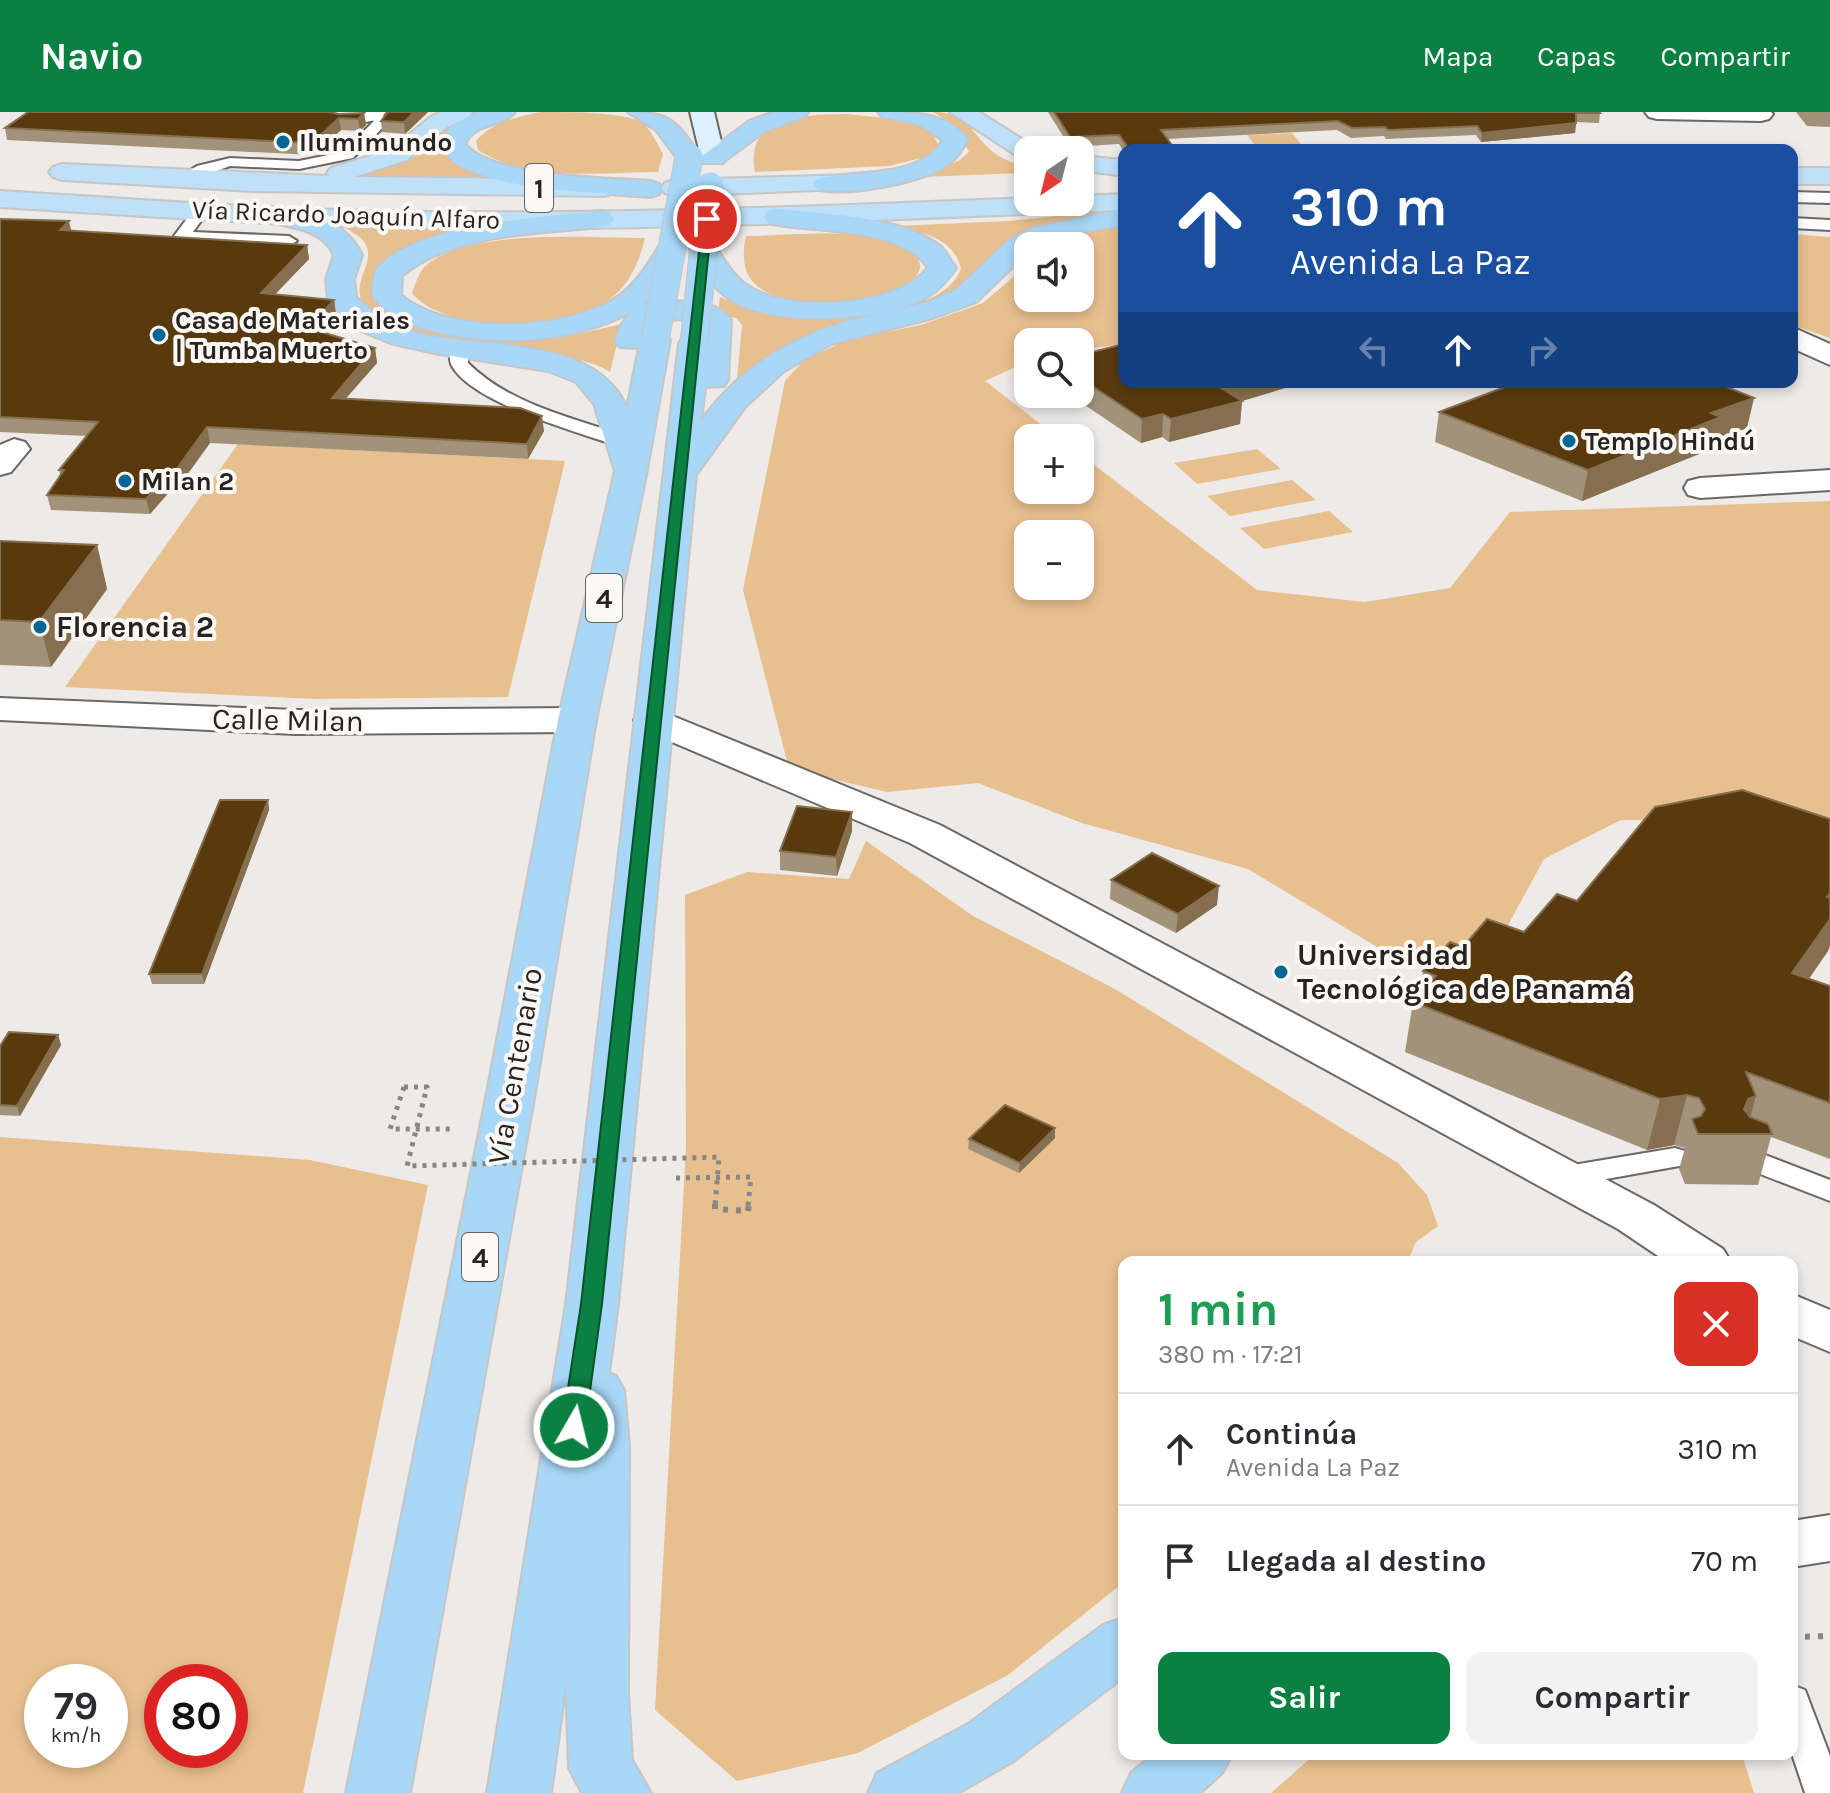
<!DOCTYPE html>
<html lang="es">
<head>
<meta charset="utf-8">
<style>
	body { margin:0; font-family:Karla,sans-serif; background:#f2f2f3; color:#2b2b33; height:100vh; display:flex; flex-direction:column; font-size:30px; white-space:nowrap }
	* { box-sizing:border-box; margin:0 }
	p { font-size:26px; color:#7c7c81 }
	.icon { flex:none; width:44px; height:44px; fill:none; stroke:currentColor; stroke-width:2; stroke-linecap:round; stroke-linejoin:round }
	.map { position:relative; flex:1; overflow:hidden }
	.side { position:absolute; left:1118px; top:1144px; width:680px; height:504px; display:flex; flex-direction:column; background:#fff; border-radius:16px; box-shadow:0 4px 12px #0003 }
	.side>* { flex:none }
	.top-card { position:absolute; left:1118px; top:32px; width:680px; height:244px; border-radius:16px; box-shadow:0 4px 12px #0003; background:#1a4fa0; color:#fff; overflow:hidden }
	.needle { width:52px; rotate:215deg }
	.tools { position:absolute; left:1014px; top:24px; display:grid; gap:16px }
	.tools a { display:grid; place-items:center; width:80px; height:80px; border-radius:16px; background:#fff; box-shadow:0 4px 12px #0003; font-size:40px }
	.speed { position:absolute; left:24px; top:1552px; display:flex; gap:16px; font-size:40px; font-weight:700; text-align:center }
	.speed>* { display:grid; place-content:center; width:104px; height:104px; border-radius:50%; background:#fff; box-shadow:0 4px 12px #0003; line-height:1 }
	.speed small { font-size:20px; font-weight:400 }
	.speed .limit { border:12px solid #d22; background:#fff; color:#111 }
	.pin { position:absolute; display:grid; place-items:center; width:68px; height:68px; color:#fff; margin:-34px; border:4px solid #fff; border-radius:50%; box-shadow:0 2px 8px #0007 }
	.me { position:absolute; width:88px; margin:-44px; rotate:8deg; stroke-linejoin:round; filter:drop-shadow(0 0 6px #0008) }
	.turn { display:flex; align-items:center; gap:28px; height:168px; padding:0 40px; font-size:36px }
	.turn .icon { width:104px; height:104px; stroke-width:2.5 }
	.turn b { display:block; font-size:56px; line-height:68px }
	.lanes { display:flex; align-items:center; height:76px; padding:0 40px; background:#0003; justify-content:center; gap:40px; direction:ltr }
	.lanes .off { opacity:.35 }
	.round { display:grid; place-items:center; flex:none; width:84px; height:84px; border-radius:16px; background:#f2f2f3 }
	.overview { display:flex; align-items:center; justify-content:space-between; height:136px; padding:0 40px }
	h1 { font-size:48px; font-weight:700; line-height:60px; color:#1e9e55 }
	.cta { display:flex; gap:16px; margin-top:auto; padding:16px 40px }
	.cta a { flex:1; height:92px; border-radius:16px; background:#0b8043; color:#fff; font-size:32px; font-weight:700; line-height:92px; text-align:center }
	.cta a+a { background:#f2f2f3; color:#2b2b33 }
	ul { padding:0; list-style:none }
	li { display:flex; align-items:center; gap:24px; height:112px; padding:0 40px; border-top:2px solid #e1e1e2 }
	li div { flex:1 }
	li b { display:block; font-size:30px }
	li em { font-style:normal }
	header { display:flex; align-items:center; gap:48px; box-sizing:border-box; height:112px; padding:0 40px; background:#0b8043; color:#fff }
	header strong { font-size:38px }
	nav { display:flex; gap:44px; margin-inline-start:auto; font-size:28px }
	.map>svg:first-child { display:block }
	.green { fill:#e8bf8f; fill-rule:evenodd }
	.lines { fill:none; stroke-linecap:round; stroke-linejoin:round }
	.service-casing { stroke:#6a6764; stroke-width:4 }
	.minor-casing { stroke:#6a6764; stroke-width:4 }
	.secondary-casing { stroke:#6a6764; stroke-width:4 }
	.primary-casing { stroke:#c6c6c6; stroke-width:4 }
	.trunk-casing { stroke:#c6c6c6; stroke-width:4 }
	.path-far1 { stroke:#898785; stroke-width:5; stroke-dasharray:4 6; stroke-linecap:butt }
	.path { stroke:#898785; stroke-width:6; stroke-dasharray:5 8; stroke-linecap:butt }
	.service { fill:#fff; fill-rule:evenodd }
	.minor { fill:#fff; fill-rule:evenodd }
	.secondary { fill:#def0fc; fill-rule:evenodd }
	.primary { fill:#bee1f9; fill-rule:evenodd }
	.trunk { fill:#a8d7f7; fill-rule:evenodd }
	.trunk-bridge-casing { stroke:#c6c6c6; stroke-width:29; stroke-linecap:butt }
	.path-bridge-far1 { stroke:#898785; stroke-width:5; stroke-dasharray:4 6; stroke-linecap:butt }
	.path-bridge { stroke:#898785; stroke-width:6; stroke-dasharray:5 8; stroke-linecap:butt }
	.trunk-bridge { stroke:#a8d7f7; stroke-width:27 }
	.wall { fill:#a3927a }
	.shaded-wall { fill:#856f4f }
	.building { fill:#593a0e; stroke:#856f4f; stroke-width:2 }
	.route { fill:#0b8043; stroke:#07532c; stroke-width:2 }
	.poi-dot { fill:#046695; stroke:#fbf8f4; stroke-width:3 }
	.labels { text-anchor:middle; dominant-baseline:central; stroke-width:8; stroke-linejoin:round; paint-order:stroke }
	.far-poi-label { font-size:26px; font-weight:bold; fill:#252423; stroke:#fbf8f4; text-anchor:start }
	.far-street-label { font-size:26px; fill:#252423; stroke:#fbf8f4 }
	.shield { fill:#fbf8f4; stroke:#656462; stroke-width:2 }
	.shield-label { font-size:28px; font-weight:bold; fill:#252423 }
	.poi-label { font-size:30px; font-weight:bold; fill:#252423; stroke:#fbf8f4; text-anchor:start }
	.street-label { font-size:30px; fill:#252423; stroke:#fbf8f4 }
</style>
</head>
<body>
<header>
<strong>Navio</strong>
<nav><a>Mapa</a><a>Capas</a><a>Compartir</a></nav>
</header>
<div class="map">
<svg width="1830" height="1681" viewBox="0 0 1830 1681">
	<rect width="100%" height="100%" fill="#edeae7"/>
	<g class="green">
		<polygon points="479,0 490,0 445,40 465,57 506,69 350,66 413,46 447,16"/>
		<path d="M541,0C567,0 622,0 642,10C651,18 657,31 663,42L658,60C599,60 530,71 478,38L476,29C493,9 517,5 541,0Z"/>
		<path d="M933,0C969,0 970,21 993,40C1003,48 1016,52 1028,55V61L920,65L960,48L969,40L956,14Z"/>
		<path d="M846,2L904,8L932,20L938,33L925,45L889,54L755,60C744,3 805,3 846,2Z"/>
		<polygon points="1292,21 1306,38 1259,38 1247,23"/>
		<path d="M1124,97L1043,115L956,179L930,190L830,214L806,223L772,242L736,277L742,213L736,206L718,203L720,185C745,196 770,203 797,206C839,210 944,203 961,157C954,126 924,121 896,114L1008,109Z"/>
		<path d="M340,113L482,116L433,128L379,190L520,226L573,223L622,212L610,260C589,247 563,245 539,241C491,234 435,234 390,212C329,183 381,156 365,131C360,123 348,118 340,113Z"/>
		<path d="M1124,115V232L1080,238V230H1028V249L985,269L1059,326H1028V378H1080V342L1257,478L1365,490L1450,476L1510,400L1830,389V743L1776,708H1621L1544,747L1501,826L1397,847L1248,757L1082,711L978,671L887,680L789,657L743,478L785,269L804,248L847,228L921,213L983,191L1028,152V186H1080V134H1047L1087,119ZM1028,422H1080V474H1028Z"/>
		<polygon points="1792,122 1830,125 1830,226 1792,213"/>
		<path d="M746,124C789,124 839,117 881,127C903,132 940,149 907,172C875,193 774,203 750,166C742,154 743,137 746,124Z"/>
		<path d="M645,126C641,144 632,167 618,180C579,221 448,225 412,181C415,174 417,165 422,158C457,115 593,126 645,126Z"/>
		<polygon points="238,332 565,349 508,585 314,587 65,575"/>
		<polygon points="1257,337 1281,357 1197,372 1174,351"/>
		<polygon points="1292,368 1316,388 1230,404 1207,384"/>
		<polygon points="1329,399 1353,420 1264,437 1240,416"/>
		<polygon points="866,729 973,804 1115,877 1398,1051 1427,1083 1438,1114 1416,1130 1408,1148 1410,1150 1124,1150 1124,1470 1008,1563 858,1641 737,1669 655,1598 686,1035 685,783 747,760 849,767"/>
		<path d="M0,1025L310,1048L428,1073L303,1681H0ZM110,1570V1638H42V1570ZM230,1570V1638H162V1570Z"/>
		<polygon points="1315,1642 1742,1642 1754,1681 1271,1681"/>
	</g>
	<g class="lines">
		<defs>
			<g id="service">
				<polygon points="366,0 376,0 391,7 353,46 299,57 230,54 183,71 176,67 197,54 230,46 299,49 343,40 374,9 366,6"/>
				<polygon points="1792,80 1830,81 1830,91 1792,90"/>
				<polygon points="200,94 208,99 193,120 289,124 297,129 289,134 176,127 174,124 195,96"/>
				<polygon points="1792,106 1830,108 1830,118 1792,116"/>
				<path d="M458,231L467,236L468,251C509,292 572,306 626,324L628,328L619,334L612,332C573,319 472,290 452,254C449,249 450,242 449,236Z"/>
				<polygon points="1675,1036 1685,1039 1689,1046 1685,1053 1561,1075 1551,1072 1546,1065 1551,1058 1561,1055"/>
				<polygon points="1747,1036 1830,1068 1830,1089 1737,1053 1733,1046 1737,1039"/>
				<polygon points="1792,1573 1805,1578 1830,1644 1830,1681 1805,1681 1792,1642"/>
			</g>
			<g id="minor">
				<path d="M309,0H386C373,17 332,10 313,5Z"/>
				<polygon points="1645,0 1771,0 1773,2 1769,7 1761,9 1657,7 1649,5"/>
				<polygon points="1792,215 1830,232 1830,253 1792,236"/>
				<polygon points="14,327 25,330 30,337 11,360 0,363 0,333"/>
				<polygon points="1830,358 1830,378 1700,386 1688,383 1684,376 1688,369 1700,366"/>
				<polygon points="0,586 295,598 577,596 591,600 596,608 591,616 577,620 295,622 0,608"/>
				<polygon points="653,596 940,713 1654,1093 1723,1137 1731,1150 1667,1150 1618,1117 910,731 639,616 634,608 639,600"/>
				<polygon points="1792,1182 1830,1198 1830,1240 1792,1224"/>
				<polygon points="1830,1403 1830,1449 1792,1455 1792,1409"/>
			</g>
			<polygon id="secondary" points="690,0 714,0 725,46 722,51 704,51 701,46"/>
			<g id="primary">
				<polygon points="441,0 473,0 469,5 447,15 407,48 354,65 605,68 614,71 618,76 614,81 605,84 253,79 62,68 53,65 49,60 53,55 62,52 330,64 327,61 331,56 389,38 431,5"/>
				<polygon points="950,0 979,0 1039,38 1028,38 1028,47 1019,45"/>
				<polygon points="1080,44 1124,48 1124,64 1080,58"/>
				<rect x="1792" y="56" width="38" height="16"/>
				<polygon points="857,63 866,66 870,71 866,76 674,84 665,81 661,76 665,71 674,68"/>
				<path d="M0,79C143,88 286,99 429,100C629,102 829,94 1028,86V90H1080V84L1124,82V98C892,107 661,119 429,116C286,114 143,104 0,95Z"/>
			</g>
			<g id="trunk">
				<path d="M478,0H515C502,16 474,10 465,32C492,65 607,66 650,69L659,72L663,77L659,82L650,85C597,80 501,80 456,51C449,47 444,39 440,33L451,14Z"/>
				<path d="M628,0C672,0 677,10 701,45L749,9L774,0H808L804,5L765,19L722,51H704L701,46L689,52L680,50L656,18Z"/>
				<path d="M878,0C912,0 946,0 968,27C962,38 956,48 944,55C919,71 846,85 817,77L813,72L817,67C856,57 919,68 943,28L918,12L882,5Z"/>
				<path d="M274,95C309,102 345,107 362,143L354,167L356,185C372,200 387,211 408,218C475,240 594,219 627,296L639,236L620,235L615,229L620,215L630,201C567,232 494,236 426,217C405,212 382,202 372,181C373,173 373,164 377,157C410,113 548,104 601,99L610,101L614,107L610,113L601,115C540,121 450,122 402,164L401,183C449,224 570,220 620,183C638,170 650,149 662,130H682L685,136L660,174L642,193C669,189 714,183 731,208L728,268L724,274L705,275L701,309C745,248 805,217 878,202C833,208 761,212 724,183C709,171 699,153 690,137L693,131H713C725,149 734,167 753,177C795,200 897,195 928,156C902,114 811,121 768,111L764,105L768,99L777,97C823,102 905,104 941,135C947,141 951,149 956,156C937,184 921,191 889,199L928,190L956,178L1009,128L1033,116L1124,97V113L1069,122L1037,134H1028V140L976,190L933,206L831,232L784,259L745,295L696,363L618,1192L609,1261L616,1264L624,1278L629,1334L628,1582L632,1648L651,1681H582L569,1656L566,1570L551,1681H487L566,1192L679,231L684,225L701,224L703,210L681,207L655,209L647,221L665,222L670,228L646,363L596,608L535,981L410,1681H346L487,981L558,608L615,359L594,292L576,270L548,259L439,242L390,231L357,217L328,188L326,167L334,143C323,117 289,115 265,109L261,103L265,97Z"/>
				<polygon points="1124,1506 1124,1565 1012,1650 958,1681 868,1681 877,1661 968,1612 1103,1513"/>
				<polygon points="1154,1642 1232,1642 1222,1661 1200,1681 1122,1681 1131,1661"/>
			</g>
		</defs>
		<use href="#service" class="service-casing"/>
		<use href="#minor" class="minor-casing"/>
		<use href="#secondary" class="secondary-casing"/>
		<use href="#primary" class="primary-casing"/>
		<use href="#trunk" class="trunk-casing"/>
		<g class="path-far1">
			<polyline points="404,975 390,1017 454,1017"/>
			<polyline points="676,1066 751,1065 748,1094"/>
		</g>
		<g class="path">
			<polyline points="748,1099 749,1092"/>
			<polyline points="1792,1525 1830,1524"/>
		</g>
		<use href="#service" class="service"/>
		<use href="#minor" class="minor"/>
		<use href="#secondary" class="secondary"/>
		<use href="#primary" class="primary"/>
		<use href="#trunk" class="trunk"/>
		<defs>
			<g id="trunk-bridge">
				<polyline points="655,228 689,45"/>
				<polyline points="694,231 710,74"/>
			</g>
		</defs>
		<use href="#trunk-bridge" class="trunk-bridge-casing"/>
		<polyline class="path-bridge-far1" points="404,975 427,975 407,1054 719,1045 715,1094"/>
		<polyline class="path-bridge" points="715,1092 715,1097 748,1099"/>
		<use href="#trunk-bridge" class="trunk-bridge"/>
	</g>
	<g class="wall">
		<polygon points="388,0 428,0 405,22 382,20 381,9"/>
		<polygon points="1048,0 1599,0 1600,1 1599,11 1576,10 1575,21 1481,30 1476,23 1386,27 1384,24 1351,26 1337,18 1167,27 1174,38 1124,38 1124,40 1119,32 1070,35"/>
		<polygon points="1796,0 1830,0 1830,15 1807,14"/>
		<polygon points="364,1 366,13 360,19 341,18 314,43 7,28 5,16"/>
		<polygon points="0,107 72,119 307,133 309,147 275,182 334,188 336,202 320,220 375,236 377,251 346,286 544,319 528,347 210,331 176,378 171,378 150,402 51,398 47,383 60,363 59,358 87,324 0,320"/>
		<polygon points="1080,243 1124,270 1305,270 1242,289 1240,312 1169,330 1162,325 1141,331 1070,283 1070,282 1080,282"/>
		<polygon points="1439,300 1747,316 1716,327 1714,336 1582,389 1435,330"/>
		<polygon points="0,429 97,433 107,477 51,555 0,553"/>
		<polygon points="268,688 269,698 204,872 152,872 149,862"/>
		<polygon points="852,700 852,719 837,764 780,758 780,739"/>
		<polygon points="1830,707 1830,833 1828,839 1809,867 1830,874 1830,1047 1771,1025 1758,1073 1685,1072 1679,1057 1685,1036 1674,1033 1647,1038 1405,940 1413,890 1420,883 1423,859 1463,835 1524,820 1577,789"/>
		<polygon points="1111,768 1217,793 1176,821 1110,787"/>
		<polygon points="58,923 61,933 20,1004 0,1003 0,934"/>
		<polygon points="1055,1026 1019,1061 968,1037 969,1027"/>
	</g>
	<g class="shaded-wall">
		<polygon points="414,0 428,0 405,22 404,10"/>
		<polygon points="364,1 366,13 360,19 358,7"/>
		<polygon points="339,6 341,18 314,43 312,31"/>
		<polygon points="1576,11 1575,21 1481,30 1482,21"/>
		<polygon points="69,109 72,122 60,118"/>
		<polygon points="307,133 309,147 263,195 261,181"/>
		<polygon points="334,188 336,202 311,231 308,216"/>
		<polygon points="375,236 377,251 334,300 332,286"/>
		<polygon points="1230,270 1305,270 1242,289 1240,312 1169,330 1171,307 1218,274"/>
		<polygon points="1754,286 1747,316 1716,327 1714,336 1582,389 1588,358 1711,301"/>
		<polygon points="1163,302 1162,325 1141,331 1142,307"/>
		<polygon points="542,304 544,319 528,347 527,332"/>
		<polygon points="207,315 210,331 176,378 173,362"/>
		<polygon points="168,362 171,378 150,402 146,387"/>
		<polygon points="97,433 107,477 51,555 39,510"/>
		<polygon points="268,688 269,698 204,872 202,862"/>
		<polygon points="852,700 852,719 837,764 836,745"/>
		<polygon points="1219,774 1217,793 1176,821 1178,802"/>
		<polygon points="1830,781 1830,833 1828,839 1778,910 1792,861 1827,785"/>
		<polygon points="58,923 61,933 20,1004 17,994"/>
		<polygon points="1687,983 1674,1033 1647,1038 1660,987"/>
		<polygon points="1756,984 1746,1022 1744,997 1748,987"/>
		<polygon points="1055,1016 1055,1026 1019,1061 1020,1051"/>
	</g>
	<g class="building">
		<polygon points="28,0 330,0 339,2 364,1 358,7 339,6 312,31 5,16"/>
		<polygon points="388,0 414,0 404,10 381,9"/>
		<polygon points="1054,0 1599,0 1600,1 1576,1 1576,11 1482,21 1477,14 1388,18 1385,15 1352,16 1338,9 1161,18 1174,36 1130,38 1119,23 1070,25"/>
		<polygon points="0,107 69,109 60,118 307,133 261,181 334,188 308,216 375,236 332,286 520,296 542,304 527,332 207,315 173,362 168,362 146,387 47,383 64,358 59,358 98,310 0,305"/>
		<polygon points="1124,232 1124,270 1230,270 1218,274 1242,289 1171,307 1163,302 1142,307 1080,266 1080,258 1085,257 1080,254 1080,243"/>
		<polygon points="1518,270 1714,270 1754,286 1711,301 1721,305 1588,358 1439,300"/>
		<polygon points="0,429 97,433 39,510 0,508"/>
		<polygon points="1742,678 1830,707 1830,781 1827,785 1830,786 1830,807 1792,861 1830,874 1830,991 1746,960 1756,984 1748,987 1744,997 1750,1005 1768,1012 1772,1022 1698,1022 1692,1007 1701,1004 1705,997 1699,986 1687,983 1660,987 1413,890 1436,864 1423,859 1450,830 1463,835 1487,807 1524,820 1557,782 1577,789 1655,695"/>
		<polygon points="220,688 268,688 202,862 149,862"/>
		<polygon points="797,694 852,700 836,745 780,739"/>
		<polygon points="1152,741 1219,774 1178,802 1111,768"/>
		<polygon points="9,920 58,923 17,994 0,993 0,934"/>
		<polygon points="1005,993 1055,1016 1020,1051 969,1027"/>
	</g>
	<polygon class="route" points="703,104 712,107 602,1192 585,1315 582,1321 574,1323 565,1321 562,1315 581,1192"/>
	<g class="poi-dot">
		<circle cx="283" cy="30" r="8"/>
		<circle cx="159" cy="223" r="8"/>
		<circle cx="1569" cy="329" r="8"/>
		<circle cx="125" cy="369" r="8"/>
		<circle cx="40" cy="515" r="8"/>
		<circle cx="1281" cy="860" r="8"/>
	</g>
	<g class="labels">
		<g class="far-poi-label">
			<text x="299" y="30">Ilumimundo</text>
			<text x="175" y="208">Casa de Materiales<tspan x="175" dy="30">| Tumba Muerto</tspan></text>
			<text x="1585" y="329">Templo Hindú</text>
			<text x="141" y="369">Milan 2</text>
		</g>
		<g class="far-street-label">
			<text transform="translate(346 103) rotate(2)">Vía Ricardo Joaquín Alfaro</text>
		</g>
		<g class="shield">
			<rect x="525" y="52" width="28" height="48" rx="6"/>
			<rect x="586" y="462" width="36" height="48" rx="6"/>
			<rect x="462" y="1121" width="36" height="48" rx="6"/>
		</g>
		<g class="shield-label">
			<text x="539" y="76">1</text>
			<text x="604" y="486">4</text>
			<text x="480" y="1145">4</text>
		</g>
		<g class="poi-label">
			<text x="56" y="515">Florencia 2</text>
			<text x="1297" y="843">Universidad<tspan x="1297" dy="34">Tecnológica de Panamá</tspan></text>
		</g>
		<g class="street-label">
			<text transform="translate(288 608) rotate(1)">Calle Milan</text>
			<text transform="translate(515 954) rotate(-80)">Vía Centenario</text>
		</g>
	</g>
</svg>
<div class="tools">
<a><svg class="needle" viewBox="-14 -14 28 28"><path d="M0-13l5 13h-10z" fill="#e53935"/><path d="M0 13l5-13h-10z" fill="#7c7c81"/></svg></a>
<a><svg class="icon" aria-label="sound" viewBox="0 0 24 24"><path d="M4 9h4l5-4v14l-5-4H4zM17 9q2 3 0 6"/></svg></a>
<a><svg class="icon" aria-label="search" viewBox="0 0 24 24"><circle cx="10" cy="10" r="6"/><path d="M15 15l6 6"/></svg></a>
<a>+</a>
<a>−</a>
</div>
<div class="speed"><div>79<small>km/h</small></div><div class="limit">80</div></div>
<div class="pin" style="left:707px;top:107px;background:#d93025"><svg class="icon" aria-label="arrive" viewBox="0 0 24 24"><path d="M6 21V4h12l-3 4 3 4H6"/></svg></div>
<svg class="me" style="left:574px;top:1315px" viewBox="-20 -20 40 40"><circle r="17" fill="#0b8043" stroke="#fff" stroke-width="3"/><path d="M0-11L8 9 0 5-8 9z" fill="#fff"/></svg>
<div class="top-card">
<div class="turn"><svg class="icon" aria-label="ahead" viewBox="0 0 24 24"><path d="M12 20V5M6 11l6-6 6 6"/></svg><div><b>310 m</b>Avenida La Paz</div></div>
<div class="lanes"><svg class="icon off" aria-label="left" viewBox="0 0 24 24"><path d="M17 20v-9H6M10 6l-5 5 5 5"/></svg><svg class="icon" aria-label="ahead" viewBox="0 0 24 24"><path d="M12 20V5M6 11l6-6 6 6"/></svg><svg class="icon off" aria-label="right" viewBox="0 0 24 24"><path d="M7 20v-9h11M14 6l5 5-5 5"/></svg></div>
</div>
<section class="side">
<div class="overview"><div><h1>1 min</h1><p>380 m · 17:21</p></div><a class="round" style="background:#d93025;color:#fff"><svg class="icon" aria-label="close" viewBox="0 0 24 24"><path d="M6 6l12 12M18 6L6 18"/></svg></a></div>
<ul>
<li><svg class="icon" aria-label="ahead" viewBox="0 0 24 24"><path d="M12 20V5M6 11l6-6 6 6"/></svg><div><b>Continúa</b><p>Avenida La Paz</p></div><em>310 m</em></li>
<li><svg class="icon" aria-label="arrive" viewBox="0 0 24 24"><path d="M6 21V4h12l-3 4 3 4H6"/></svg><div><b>Llegada al destino</b></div><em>70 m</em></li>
</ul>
<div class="cta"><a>Salir</a><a>Compartir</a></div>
</section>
</div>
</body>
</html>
